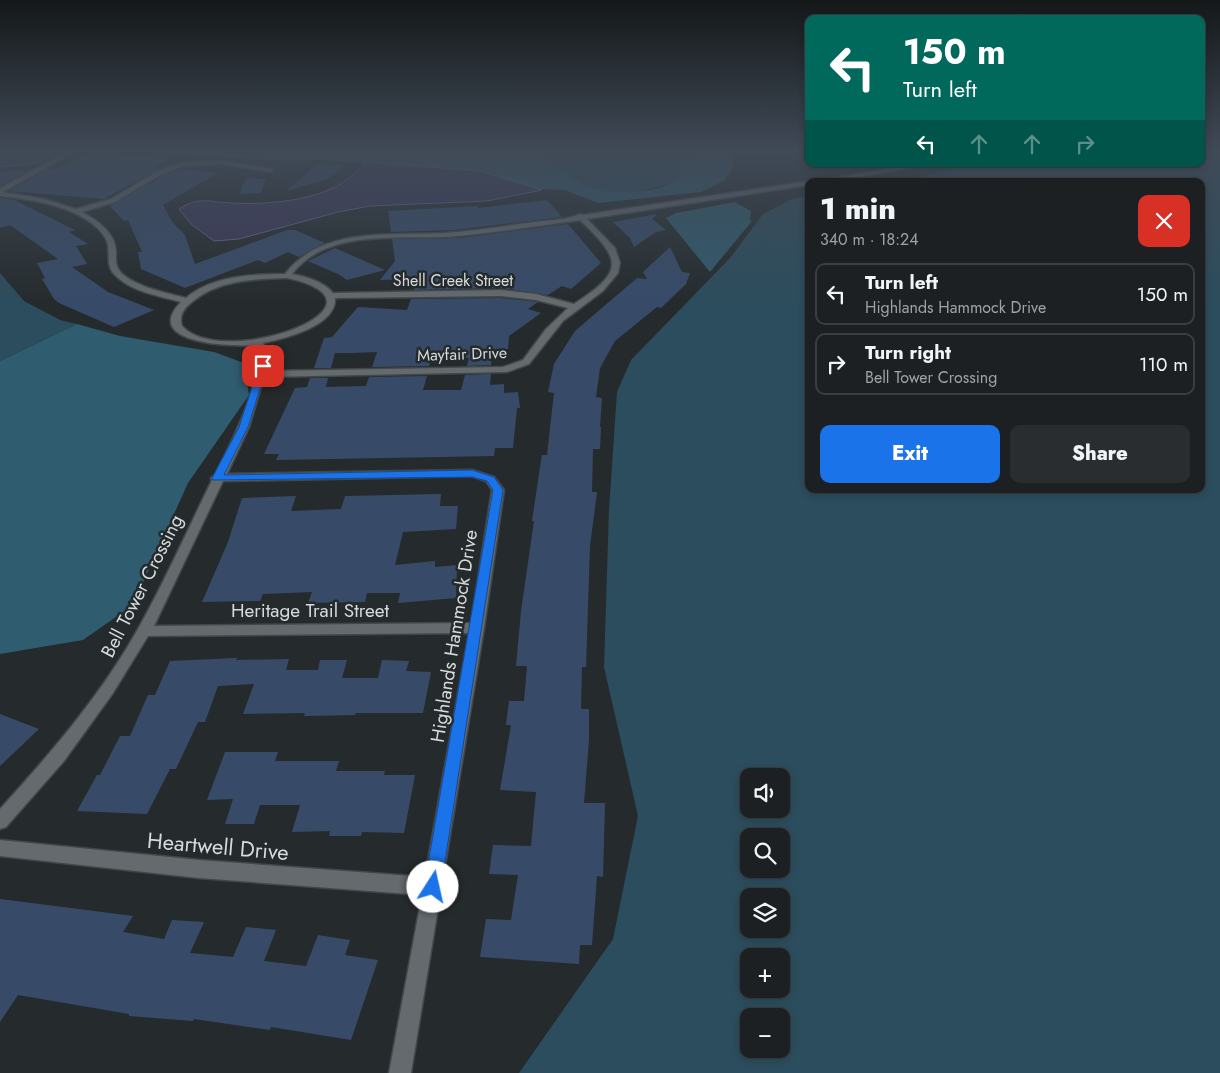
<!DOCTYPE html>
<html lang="en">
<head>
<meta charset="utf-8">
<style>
	body { margin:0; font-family:Jost,sans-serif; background:#292d2f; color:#f1f3f6; height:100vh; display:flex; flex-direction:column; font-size:19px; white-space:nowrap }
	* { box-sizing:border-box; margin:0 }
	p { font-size:16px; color:#a0a3a5 }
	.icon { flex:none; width:28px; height:28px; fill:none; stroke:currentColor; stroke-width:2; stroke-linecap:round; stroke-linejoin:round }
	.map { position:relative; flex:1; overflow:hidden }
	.drawer { position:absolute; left:805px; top:178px; width:400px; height:315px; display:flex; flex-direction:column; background:#1c2022; border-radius:10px; box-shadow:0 2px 8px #0003,0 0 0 1px #3a3e40 }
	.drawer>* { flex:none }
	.top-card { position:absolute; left:805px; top:15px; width:400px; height:152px; border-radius:10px; box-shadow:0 2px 8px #0003,0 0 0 1px #3a3e40; background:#00695c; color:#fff; overflow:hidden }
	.controls { position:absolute; left:740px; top:768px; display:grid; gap:10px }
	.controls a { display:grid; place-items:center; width:50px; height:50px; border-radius:10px; background:#1c2022; box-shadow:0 2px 8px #0003,0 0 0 1px #3a3e40; font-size:25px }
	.pin { position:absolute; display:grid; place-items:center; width:42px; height:42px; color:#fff; margin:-21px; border-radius:10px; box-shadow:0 2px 8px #0006 }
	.me { position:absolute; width:55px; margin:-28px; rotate:10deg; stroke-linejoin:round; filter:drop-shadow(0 0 4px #0008) }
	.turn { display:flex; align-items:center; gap:18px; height:105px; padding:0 15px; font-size:22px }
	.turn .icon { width:65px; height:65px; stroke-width:2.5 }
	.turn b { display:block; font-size:35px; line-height:42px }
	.lanes { display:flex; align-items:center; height:48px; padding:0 15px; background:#0003; justify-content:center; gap:25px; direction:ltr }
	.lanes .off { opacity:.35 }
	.round { display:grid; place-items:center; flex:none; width:52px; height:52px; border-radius:10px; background:#292d2f }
	.summary { display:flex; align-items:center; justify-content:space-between; height:85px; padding:0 15px }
	h1 { font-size:30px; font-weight:800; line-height:38px }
	.action { display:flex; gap:10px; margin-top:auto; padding:10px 15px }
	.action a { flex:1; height:58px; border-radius:10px; background:#1a73e8; color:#fff; font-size:20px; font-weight:800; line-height:58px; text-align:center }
	.action a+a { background:#292d2f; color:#f1f3f6 }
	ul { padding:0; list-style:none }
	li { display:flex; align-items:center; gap:15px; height:62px; margin:0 10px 8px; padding:0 5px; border:2px solid #3a3e40; border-radius:10px }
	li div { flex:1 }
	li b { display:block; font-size:19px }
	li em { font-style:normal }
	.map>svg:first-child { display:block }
	.green { fill:#2c4d5d; fill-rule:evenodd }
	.forest { fill:#305c6f }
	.water { fill:#3b3658; stroke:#6a677f }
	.building { fill:#374b69 }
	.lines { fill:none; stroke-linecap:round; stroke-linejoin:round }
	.street-casing { stroke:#424748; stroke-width:3 }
	.street { fill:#646a6d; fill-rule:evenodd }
	.route { fill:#1a73e8; stroke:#114b97 }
	.labels { text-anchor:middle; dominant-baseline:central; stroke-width:5; stroke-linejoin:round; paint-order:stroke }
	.far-street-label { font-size:16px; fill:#d6dadb; stroke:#252b2d }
	.street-label { font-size:19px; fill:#d6dadb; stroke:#252b2d }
	.near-street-label { font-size:22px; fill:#d6dadb; stroke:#252b2d }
</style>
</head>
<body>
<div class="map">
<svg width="1220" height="1073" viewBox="0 0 1220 1073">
	<rect width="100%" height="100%" fill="#252b2d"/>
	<g class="green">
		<path d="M536,151H710L678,169V179L674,182C643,193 606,199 576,182C562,174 549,161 536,151Z"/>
		<path d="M1201,151H1220V1073H519L613,939L638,816L604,667L609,510L617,392L631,360L730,258L763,214L792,199L809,195V489H1201V181H894L913,179L971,164H1201ZM749,776H781V809H749ZM749,836H781V869H749ZM749,896H781V929H749ZM749,956H781V989H749ZM749,1016H781V1049H749Z"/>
		<polygon points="0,273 24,301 60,320 77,324 0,361"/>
	</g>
	<g class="forest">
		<path d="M119,151H536C576,183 587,196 641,191C652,190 668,187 678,179C679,174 677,168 681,164C693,151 725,151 742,151L734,157L733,167L725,180L701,192L598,203L565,190L540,189L480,171L326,160H267Z"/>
		<polygon points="735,202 751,211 750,220 752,221 710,272 666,218 676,213"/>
		<polygon points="77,324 120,336 214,352 244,363 249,395 188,483 133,605 83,640 0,654 0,361"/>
	</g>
	<g class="water">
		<polygon points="0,151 55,151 37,163 0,167"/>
		<path d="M365,162L480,171L542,190L487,201L370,206L338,212L239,239L214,241L191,224L179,209C199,196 209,202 231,203C266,205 321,201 349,178C355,172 362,171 365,162Z"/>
	</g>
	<g class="building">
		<polygon points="92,153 173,157 153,168 161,168 104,199 9,191 48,169 59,168"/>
		<polygon points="318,164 343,165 328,179 286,191"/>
		<polygon points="180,169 218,173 163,205 173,223 185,235 195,264 287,230 295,230 325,243 299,257 288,252 265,263 258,260 185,288 141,269 138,252 142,252 128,220 124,221 110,206 161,177"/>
		<polygon points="29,170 0,186 0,172"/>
		<polygon points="246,178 266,179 261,193 239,194"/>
		<polygon points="0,198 14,200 75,230 69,232 88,244 76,246 87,264 72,267 108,292 154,310 114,327 59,303 54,299 42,279 45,278 37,263 58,259 10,225 0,228"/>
		<polygon points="547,200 562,217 455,230 391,232 388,211 477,206 479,208"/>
		<polygon points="657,214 652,219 666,230 656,232 634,247 630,238 613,222"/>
		<polygon points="568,224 601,263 571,289 562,286 548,295 501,288 414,290 417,279 380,280 395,261 392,239 458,238"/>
		<polygon points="670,247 682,272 690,273 686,284 661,308 657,307 615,341 600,368 596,397 602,398 600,427 601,427 600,449 593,449 592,492 597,492 590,546 586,667 582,667 581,709 589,709 589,740 584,803 605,803 603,877 597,876 592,945 580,945 579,964 480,957 486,919 511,920 518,875 489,874 493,845 531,846 536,792 500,790 511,725 506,725 509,701 524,701 527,666 516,666 521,611 534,521 532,521 540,467 542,455 547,455 554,393 548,392 554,364 575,331 637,278 647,279 643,272"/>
		<polygon points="335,248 385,270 347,280 338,274 308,261"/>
		<polygon points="501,298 538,302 528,309 541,313 509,336 508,349 492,350 491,365 467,366 469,358 432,358 429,366 372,367 377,352 351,353 335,353 331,368 314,368 324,338 332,337 358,307 407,310 411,299"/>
		<polygon points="491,374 490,385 504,384 504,393 518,392 520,408 517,408 513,448 495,448 494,456 276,460 279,454 264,454 295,388 307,387 310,378 328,378 326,387 366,386 369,377 427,376 423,390 461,390 465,375"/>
		<polygon points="441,494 440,506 458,506 456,529 403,532 395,565 435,561 435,567 457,565 456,598 398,603 400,593 367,593 365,602 308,603 312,592 263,594 260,601 202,602 228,542 242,498 296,496 291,511 341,509 345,496"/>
		<polygon points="237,658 236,660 289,659 286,670 318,670 320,660 347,660 342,678 378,678 382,660 409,661 406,671 431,672 423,713 356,713 355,715 304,716 305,713 243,714 254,684 218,686 205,722 198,722 176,769 170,769 147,814 77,811 97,775 100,775 120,736 130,736 148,695 155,695 170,661"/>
		<polygon points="0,714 39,729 0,766"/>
		<polygon points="225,752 278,752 275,761 339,761 336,771 385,771 384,775 415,775 404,833 362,832 361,836 329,836 330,831 292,832 300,805 260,805 254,824 225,824 233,799 207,800"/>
		<polygon points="0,899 133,916 123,932 164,939 172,920 204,922 190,953 233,957 246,927 276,930 264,961 306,966 318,935 350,940 345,955 378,960 351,1040 271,1027 270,1030 194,1019 193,1021 129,1016 129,1014 18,995 0,1022"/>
	</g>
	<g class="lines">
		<defs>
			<g id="street">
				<path d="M68,151H76L3,192L44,199L76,209L111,199L156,172L182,162L221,161L273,169L271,172L221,164L183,166L160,175L115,202L82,212C97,220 115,232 116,251C116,257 115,265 119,270C130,286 168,293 186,298C212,276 252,274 285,274C322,226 390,236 444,233C475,231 505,226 535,222C549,220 568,220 580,214L583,215L809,181H810L809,185L587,219L615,248L620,263L618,273L603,291L563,321L529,364L507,372L264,377L249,427L227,474L472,470L494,477L504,490L484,628L411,1073H389L422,895L199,878L0,856V840L199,860L425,877L469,633L148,636L113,693L64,761L6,827L0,829V809C51,753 101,695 138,629C165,581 188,529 212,480L211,478L215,475C230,445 266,377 255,345C233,347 140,344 181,302C160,296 131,292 115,275C104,265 112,251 106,239C89,208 32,199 0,196V188ZM580,220C622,260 625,271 574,304L536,294L501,290L333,293C323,281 307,277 292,274C329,226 405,241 458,236C499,232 539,226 580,220ZM287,278C303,281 344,293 319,315C293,338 208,355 182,326C179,316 183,309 191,303C217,280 254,279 287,278ZM501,296L536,300L568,308L546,329L523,360L503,367L266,371C269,361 267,353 263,343C284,339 337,326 335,298ZM471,476L486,481L492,490L471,623L154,626L223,481Z"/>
				<polygon points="918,164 931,164 833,181 819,181"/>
			</g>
		</defs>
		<use href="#street" class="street-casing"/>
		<use href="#street" class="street"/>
	</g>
	<linearGradient id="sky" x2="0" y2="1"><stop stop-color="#141819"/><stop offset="0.5" stop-color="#404a57"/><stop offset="1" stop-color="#404a57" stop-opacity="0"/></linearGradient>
	<rect width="1220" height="302" fill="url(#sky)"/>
	<polygon class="route" points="263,363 267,366 248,427 224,475 472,470 494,477 503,490 441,887 439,893 433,895 427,893 424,887 493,490 487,481 472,477 213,480 212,478 239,427 259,366"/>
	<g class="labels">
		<g class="far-street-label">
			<text x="453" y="280">Shell Creek Street</text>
			<text transform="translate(462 354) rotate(-2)">Mayfair Drive</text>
		</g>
		<g class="street-label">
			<text transform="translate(142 586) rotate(-63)">Bell Tower Crossing</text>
			<text x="310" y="610">Heritage Trail Street</text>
			<text transform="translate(454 636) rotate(-81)">Highlands Hammock Drive</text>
		</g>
		<g class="near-street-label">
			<text transform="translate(218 846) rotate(5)">Heartwell Drive</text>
		</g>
	</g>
</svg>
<div class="controls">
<a><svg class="icon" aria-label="sound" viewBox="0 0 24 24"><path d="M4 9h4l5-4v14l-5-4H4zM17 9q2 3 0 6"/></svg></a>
<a><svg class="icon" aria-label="search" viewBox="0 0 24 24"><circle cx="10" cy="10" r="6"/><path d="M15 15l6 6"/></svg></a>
<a><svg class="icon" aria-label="layers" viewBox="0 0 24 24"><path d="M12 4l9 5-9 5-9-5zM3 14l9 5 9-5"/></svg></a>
<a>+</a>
<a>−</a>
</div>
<div class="pin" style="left:263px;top:366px;background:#d93025"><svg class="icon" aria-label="arrive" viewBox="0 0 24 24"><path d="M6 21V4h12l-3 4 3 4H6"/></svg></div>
<svg class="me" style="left:433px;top:887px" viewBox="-20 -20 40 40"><circle r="19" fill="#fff"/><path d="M0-13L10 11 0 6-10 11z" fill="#1a73e8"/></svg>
<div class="top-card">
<div class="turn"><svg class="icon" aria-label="left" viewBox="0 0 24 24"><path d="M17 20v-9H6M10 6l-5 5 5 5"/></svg><div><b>150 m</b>Turn left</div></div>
<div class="lanes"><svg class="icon" aria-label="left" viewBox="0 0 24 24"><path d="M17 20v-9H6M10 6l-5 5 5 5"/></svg><svg class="icon off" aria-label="ahead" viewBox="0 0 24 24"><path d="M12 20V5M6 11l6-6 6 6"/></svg><svg class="icon off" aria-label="ahead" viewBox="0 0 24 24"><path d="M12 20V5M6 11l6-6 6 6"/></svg><svg class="icon off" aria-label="right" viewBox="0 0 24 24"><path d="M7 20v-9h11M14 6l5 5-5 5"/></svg></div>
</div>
<section class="drawer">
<div class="summary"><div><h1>1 min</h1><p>340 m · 18:24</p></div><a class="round" style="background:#d93025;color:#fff"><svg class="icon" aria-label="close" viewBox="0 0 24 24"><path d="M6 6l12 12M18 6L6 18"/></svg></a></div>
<ul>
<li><svg class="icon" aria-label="left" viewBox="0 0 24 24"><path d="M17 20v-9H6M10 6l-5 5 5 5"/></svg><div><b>Turn left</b><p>Highlands Hammock Drive</p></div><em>150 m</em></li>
<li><svg class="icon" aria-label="right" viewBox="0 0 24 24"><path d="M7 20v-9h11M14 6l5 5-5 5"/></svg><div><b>Turn right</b><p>Bell Tower Crossing</p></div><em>110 m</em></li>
</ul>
<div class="action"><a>Exit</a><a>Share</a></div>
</section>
</div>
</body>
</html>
